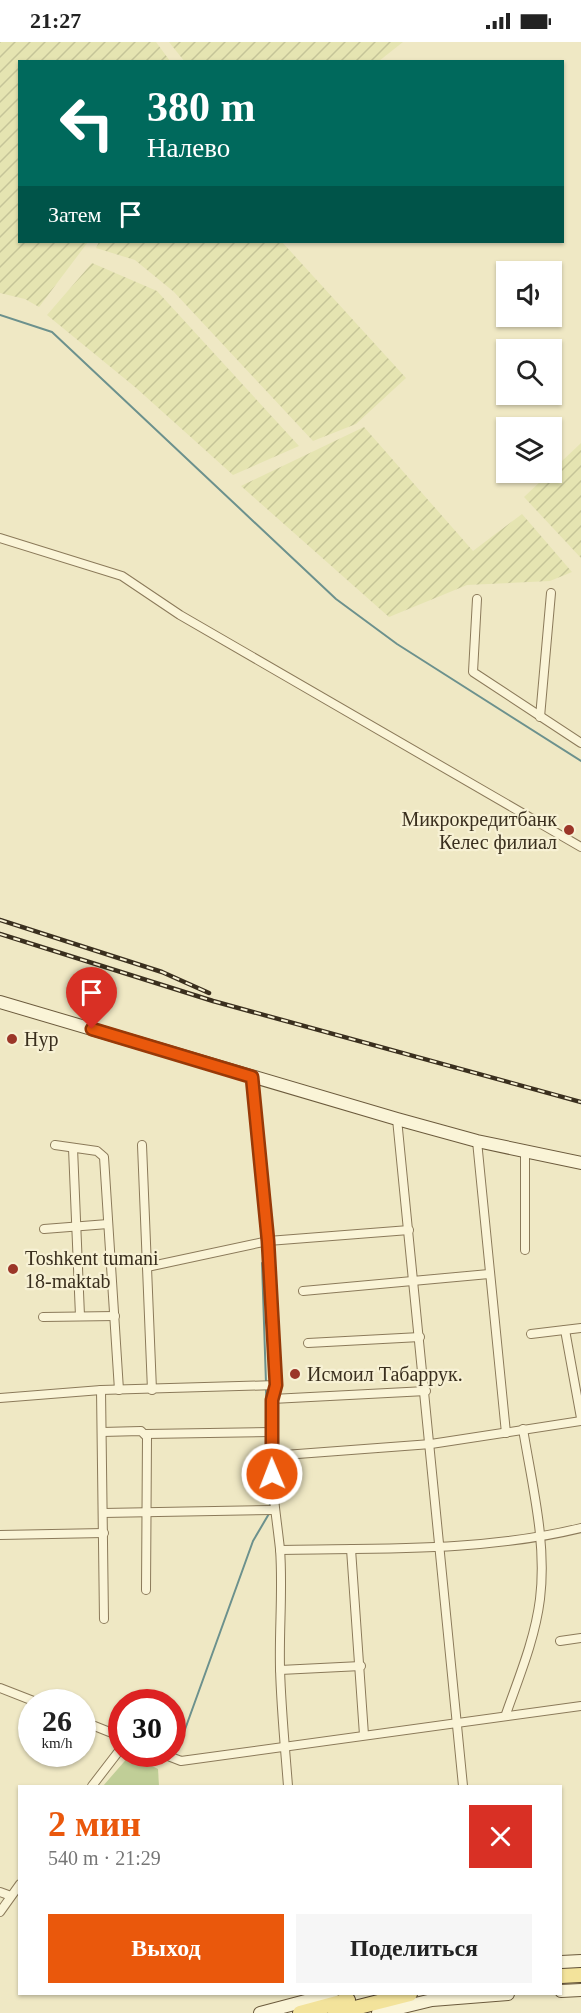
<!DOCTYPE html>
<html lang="ru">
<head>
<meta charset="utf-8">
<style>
	body { margin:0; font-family:Georgia,serif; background:#f6f6f6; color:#222; height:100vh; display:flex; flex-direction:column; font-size:22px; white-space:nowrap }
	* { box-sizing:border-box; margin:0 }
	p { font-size:20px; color:#767676 }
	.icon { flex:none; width:33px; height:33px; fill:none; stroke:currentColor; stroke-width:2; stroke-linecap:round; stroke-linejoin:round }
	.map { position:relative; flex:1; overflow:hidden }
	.side { position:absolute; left:18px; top:1743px; width:544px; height:210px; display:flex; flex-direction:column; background:#fff; border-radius:0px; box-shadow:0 2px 4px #0004 }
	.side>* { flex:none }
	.hud { position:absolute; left:18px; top:18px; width:546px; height:183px; border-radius:0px; box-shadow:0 2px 4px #0004; background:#00695c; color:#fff; overflow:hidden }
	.buttons { position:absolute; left:496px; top:219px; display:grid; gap:12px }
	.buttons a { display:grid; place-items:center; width:66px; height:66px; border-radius:0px; background:#fff; box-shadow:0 2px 4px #0004; font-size:30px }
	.speed { position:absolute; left:18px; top:1647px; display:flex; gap:12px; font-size:30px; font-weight:700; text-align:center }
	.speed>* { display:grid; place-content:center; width:78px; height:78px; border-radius:50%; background:#fff; box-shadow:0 2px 4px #0004; line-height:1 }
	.speed small { font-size:15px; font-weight:400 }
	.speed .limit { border:9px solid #d22; background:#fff; color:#111 }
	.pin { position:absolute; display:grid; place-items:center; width:51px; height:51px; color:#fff; margin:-62px -26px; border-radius:50% 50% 50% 0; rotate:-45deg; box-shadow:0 0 6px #0007 }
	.pin .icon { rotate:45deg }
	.me { position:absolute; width:66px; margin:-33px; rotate:359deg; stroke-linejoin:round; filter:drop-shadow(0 0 4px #0008) }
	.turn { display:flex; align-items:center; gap:21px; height:126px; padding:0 30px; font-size:27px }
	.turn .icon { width:78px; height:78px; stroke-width:2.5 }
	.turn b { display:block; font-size:42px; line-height:51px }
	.then { display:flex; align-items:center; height:57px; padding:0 30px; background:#0003; gap:12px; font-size:22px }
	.round { display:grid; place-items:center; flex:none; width:63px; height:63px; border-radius:0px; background:#f6f6f6 }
	.headline { display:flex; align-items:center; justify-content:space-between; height:102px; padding:0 30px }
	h1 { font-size:36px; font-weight:600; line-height:45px; color:#ea580c }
	.cta { display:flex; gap:12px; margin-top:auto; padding:12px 30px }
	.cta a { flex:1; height:69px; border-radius:0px; background:#ea580c; color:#fff; font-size:24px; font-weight:600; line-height:69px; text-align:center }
	.cta a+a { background:#f6f6f6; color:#222 }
	.status { display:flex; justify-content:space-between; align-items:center; height:42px; padding:0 30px; background:#fff; direction:ltr }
	.status svg { height:16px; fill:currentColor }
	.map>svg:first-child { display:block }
	.farmland { fill:url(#farmland-furrows) }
	.grass { fill:#c0ce97 }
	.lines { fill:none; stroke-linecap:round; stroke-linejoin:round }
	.stream { stroke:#6c918d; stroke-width:2 }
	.street-casing { stroke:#8b7a5a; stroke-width:10 }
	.secondary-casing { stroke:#6c5b3d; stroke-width:14 }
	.primary-casing { stroke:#58472e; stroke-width:16 }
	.street { stroke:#faf4d7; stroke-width:8 }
	.secondary { stroke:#faf4d7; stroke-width:12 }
	.primary { stroke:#f3e39b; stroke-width:14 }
	.rail-casing { stroke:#3a2f1e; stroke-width:4.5 }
	.rail { stroke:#f7f1d4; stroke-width:2; stroke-dasharray:7; stroke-linecap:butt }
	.route-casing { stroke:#983908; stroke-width:15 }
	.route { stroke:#ea580c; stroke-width:10 }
	.poi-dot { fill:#9b3628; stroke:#f7f1d4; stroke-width:2 }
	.labels { text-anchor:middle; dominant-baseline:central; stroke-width:4.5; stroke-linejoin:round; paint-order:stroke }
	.poi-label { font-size:20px; fill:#3a2f1e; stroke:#f7f1d4; text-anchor:start }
</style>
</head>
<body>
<div class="status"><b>21:27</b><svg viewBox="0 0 49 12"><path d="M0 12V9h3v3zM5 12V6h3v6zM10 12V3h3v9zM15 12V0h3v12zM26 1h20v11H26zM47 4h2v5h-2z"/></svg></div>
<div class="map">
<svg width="581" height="1971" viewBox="0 0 581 1971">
	<defs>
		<pattern id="farmland-furrows" width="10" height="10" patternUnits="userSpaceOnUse" patternTransform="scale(1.5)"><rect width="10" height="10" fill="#e5e4b1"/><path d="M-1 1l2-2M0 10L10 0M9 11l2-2" fill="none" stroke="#c5c498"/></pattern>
	</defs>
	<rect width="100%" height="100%" fill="#efe8c4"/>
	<g class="farmland">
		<polygon points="0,0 156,0 170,19 20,20 20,200 88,200 39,265 25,257 0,251"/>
		<polygon points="169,0 403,0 379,19 185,20"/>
		<polygon points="99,200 282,200 406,336 356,382 313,399 174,250 135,218 96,206"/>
		<polygon points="92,221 157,249 299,404 233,433 135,345 47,273"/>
		<polygon points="364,385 473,509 522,472 572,530 550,539 467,543 389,575 241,444"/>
		<polygon points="581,401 581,516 524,455"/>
	</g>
	<polygon class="grass" points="130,1713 158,1727 159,1744 103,1744"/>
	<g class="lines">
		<g class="stream">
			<polyline points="0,273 52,290 336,557 397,602 581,719"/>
			<polyline points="262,1221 266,1341"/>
			<polyline points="266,1347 267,1377"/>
			<polyline points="269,1452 270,1464"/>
			<polyline points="179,1704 253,1499 270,1470"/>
		</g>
		<defs>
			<g id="street">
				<polyline points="0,496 122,534 180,573 581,805"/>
				<polyline points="477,557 473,630 581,701"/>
				<polyline points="540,675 551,551"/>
				<path d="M252,1035L268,1199L276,1343C263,1396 274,1453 280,1507C283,1546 279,1586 280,1626C281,1665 285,1705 288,1744"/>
				<polyline points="397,1077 463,1744"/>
				<polyline points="477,1099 506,1391"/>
				<polyline points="55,1103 97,1109 104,1115 119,1348"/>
				<polyline points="142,1103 152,1348"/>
				<polyline points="73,1106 80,1274"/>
				<polyline points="525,1108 525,1208"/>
				<polyline points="44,1187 108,1182"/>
				<polyline points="147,1225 268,1199 409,1188"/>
				<polyline points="303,1249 489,1232"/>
				<polyline points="43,1275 115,1274"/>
				<polyline points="565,1288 581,1376"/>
				<polyline points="531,1292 581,1286"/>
				<polyline points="308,1301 420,1295"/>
				<polyline points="101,1348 104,1577"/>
				<polyline points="0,1356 101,1348 276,1343"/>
				<polyline points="272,1357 426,1349"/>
				<polyline points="102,1390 141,1389 147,1395 146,1548"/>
				<polyline points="146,1392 272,1390"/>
				<polyline points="271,1414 431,1402 581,1379"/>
				<polyline points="103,1471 274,1468"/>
				<polyline points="0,1493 104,1491"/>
				<polyline points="351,1507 364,1693"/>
				<path d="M280,1508C380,1506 483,1510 581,1486"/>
				<polyline points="560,1599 581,1596"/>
				<polyline points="280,1628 361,1624"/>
				<polyline points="0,1646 36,1660"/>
				<path d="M506,1672C519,1635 535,1597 540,1557C547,1500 532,1443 523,1387"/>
				<polyline points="82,1679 122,1695"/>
				<polyline points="163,1712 181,1719 581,1664"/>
				<polyline points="92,1744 122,1705"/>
				<polyline points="0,1850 11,1854"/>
				<polyline points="0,1870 20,1842"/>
			</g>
			<g id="secondary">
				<polyline points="0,960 397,1077 477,1099 581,1121"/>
				<polyline points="561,1920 581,1919"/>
				<polyline points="561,1949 581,1948"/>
				<polyline points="260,1971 332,1952"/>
				<polyline points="378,1971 432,1958 508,1952"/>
			</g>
			<g id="primary">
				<polyline points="561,1934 581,1933"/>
				<polyline points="300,1971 348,1958"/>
				<polyline points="335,1971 410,1952"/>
			</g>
		</defs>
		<use href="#street" class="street-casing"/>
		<use href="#secondary" class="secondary-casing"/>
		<use href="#primary" class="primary-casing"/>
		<use href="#street" class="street"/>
		<use href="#secondary" class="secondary"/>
		<use href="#primary" class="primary"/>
		<defs>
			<g id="rail">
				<polyline points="0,878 162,930 209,951"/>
				<polyline points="0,892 213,959 581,1060"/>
			</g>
		</defs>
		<use href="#rail" class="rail-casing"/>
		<use href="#rail" class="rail"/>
	</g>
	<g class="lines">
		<defs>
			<polyline id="route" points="92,987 252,1035 268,1199 276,1343 272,1358 272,1432"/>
		</defs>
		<use href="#route" class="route-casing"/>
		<use href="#route" class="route"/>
	</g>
	<g class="poi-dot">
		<circle cx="569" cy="788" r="6"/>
		<circle cx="12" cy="997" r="6"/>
		<circle cx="13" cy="1227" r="6"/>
		<circle cx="295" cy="1332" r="6"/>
	</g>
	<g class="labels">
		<g class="poi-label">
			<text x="557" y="777" text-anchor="end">Микрокредитбанк<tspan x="557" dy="23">Келес филиал</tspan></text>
			<text x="24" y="997">Нур</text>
			<text x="25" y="1216">Toshkent tumani<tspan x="25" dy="23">18-maktab</tspan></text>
			<text x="307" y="1332">Исмоил Табаррук.</text>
		</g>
	</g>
</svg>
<div class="buttons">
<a><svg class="icon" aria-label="sound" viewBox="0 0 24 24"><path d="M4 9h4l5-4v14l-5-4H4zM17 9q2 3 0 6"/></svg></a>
<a><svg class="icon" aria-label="search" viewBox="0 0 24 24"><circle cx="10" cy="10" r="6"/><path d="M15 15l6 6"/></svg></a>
<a><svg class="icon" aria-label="layers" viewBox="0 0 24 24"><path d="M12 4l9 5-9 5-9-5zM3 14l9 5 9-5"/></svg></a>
</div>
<div class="speed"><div>26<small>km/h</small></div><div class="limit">30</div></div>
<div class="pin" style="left:92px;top:987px;background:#d93025"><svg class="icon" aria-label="arrive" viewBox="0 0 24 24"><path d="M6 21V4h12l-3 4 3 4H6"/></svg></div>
<svg class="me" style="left:272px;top:1432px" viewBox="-20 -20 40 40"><circle r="17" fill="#ea580c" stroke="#fff" stroke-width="3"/><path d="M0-11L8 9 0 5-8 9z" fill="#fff"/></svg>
<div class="hud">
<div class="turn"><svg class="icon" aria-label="left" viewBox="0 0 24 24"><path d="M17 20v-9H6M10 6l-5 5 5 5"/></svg><div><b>380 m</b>Налево</div></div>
<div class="then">Затем<svg class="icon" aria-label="arrive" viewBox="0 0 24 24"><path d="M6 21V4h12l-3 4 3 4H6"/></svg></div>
</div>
<section class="side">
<div class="headline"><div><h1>2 мин</h1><p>540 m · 21:29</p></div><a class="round" style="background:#d93025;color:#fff"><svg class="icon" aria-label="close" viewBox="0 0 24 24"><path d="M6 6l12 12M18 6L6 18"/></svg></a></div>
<div class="cta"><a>Выход</a><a>Поделиться</a></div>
</section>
</div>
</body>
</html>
